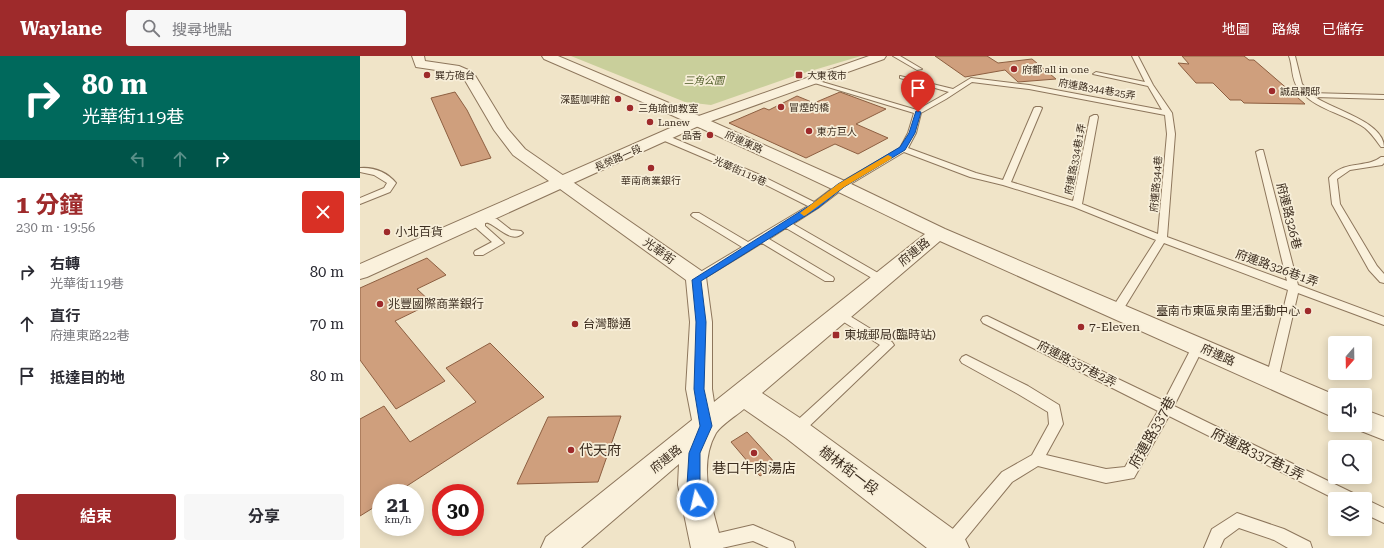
<!DOCTYPE html>
<html lang="zh-TW">
<head>
<meta charset="utf-8">
<style>
	body { margin:0; font-family:"Roboto Serif","Noto Sans TC",serif; background:#f7f7f7; color:#2b2b33; height:100vh; display:flex; flex-direction:column; font-size:15px; white-space:nowrap }
	* { box-sizing:border-box; margin:0 }
	p { font-size:13px; color:#7c7c81 }
	.icon { flex:none; width:22px; height:22px; fill:none; stroke:currentColor; stroke-width:2; stroke-linecap:round; stroke-linejoin:round }
	.map { position:relative; flex:1; overflow:hidden }
	.panel { display:flex; flex-direction:column; background:#fff; width:360px }
	.panel>* { flex:none }
	.top-card { background:#00695c; color:#fff; overflow:hidden }
	.needle { width:26px; rotate:200deg }
	.controls { position:absolute; left:968px; top:280px; display:grid; gap:8px }
	.controls a { display:grid; place-items:center; width:44px; height:44px; border-radius:4px; background:#fff; box-shadow:0 2px 10px #0003; font-size:20px }
	.speed { position:absolute; left:12px; top:428px; display:flex; gap:8px; font-size:20px; font-weight:700; text-align:center }
	.speed>* { display:grid; place-content:center; width:52px; height:52px; border-radius:50%; background:#fff; box-shadow:0 2px 10px #0003; line-height:1 }
	.speed small { font-size:10px; font-weight:400 }
	.speed .limit { border:6px solid #d22; background:#fff; color:#111 }
	.pin { position:absolute; display:grid; place-items:center; width:34px; height:34px; color:#fff; margin:-41px -17px; border-radius:50% 50% 50% 0; rotate:-45deg; box-shadow:0 0 4px #0007 }
	.pin .icon { rotate:45deg }
	.me { position:absolute; width:44px; margin:-22px; rotate:351deg; stroke-linejoin:round; filter:drop-shadow(0 0 3px #0008) }
	.turn { display:flex; align-items:center; gap:14px; height:84px; padding:0 16px; font-size:18px }
	.turn .icon { width:52px; height:52px; stroke-width:2.5 }
	.turn b { display:block; font-size:28px; line-height:34px }
	.lanes { display:flex; align-items:center; height:38px; padding:0 16px; background:#0003; justify-content:center; gap:20px; direction:ltr }
	.lanes .off { opacity:.35 }
	.round { display:grid; place-items:center; flex:none; width:42px; height:42px; border-radius:4px; background:#f7f7f7 }
	.head { display:flex; align-items:center; justify-content:space-between; height:68px; padding:0 16px }
	h1 { font-size:24px; font-weight:700; line-height:30px; color:#9e2a2b }
	.cta { display:flex; gap:8px; margin-top:auto; padding:8px 16px }
	.cta a { flex:1; height:46px; border-radius:4px; background:#9e2a2b; color:#fff; font-size:16px; font-weight:700; line-height:46px; text-align:center }
	.cta a+a { background:#f7f7f7; color:#2b2b33 }
	ul { padding:0; list-style:none }
	li { display:flex; align-items:center; gap:12px; height:52px; padding:0 16px }
	li div { flex:1 }
	li b { display:block; font-size:15px }
	li em { font-style:normal }
	header { display:flex; align-items:center; gap:24px; box-sizing:border-box; height:56px; padding:0 20px; background:#9e2a2b; color:#fff }
	header strong { font-size:19px }
	nav { display:flex; gap:22px; margin-inline-start:auto; font-size:14px }
	.search { width:280px; height:36px; background:#f7f7f7; display:flex; align-items:center; gap:10px; box-sizing:border-box; padding:0 14px; border-radius:4px; color:#7c7c81; font-size:15px }
	main { display:flex; flex:1; min-height:0 }
	.map>svg:first-child { display:block }
	.green { fill:#c9cf9b }
	.building { fill:#cf9f7d; stroke:#8d5f41 }
	.lines { fill:none; stroke-linecap:round; stroke-linejoin:round }
	.service-casing { stroke:#8d765c; stroke-width:2 }
	.minor-casing { stroke:#8d765c; stroke-width:2 }
	.tertiary-casing { stroke:#8d765c; stroke-width:2 }
	.service { fill:#faf1dc; fill-rule:evenodd }
	.minor { fill:#faf1dc; fill-rule:evenodd }
	.tertiary { fill:#faf1dc; fill-rule:evenodd }
	.route { fill:#1a73e8; stroke:#114b97 }
	.slow { fill:#f59e0b }
	.poi-dot { fill:#9e2a2b; stroke:#f7eed8; stroke-width:1.5 }
	.labels { text-anchor:middle; dominant-baseline:central; stroke-width:3.5; stroke-linejoin:round; paint-order:stroke }
	.far-poi-label { font-size:10px; fill:#3d2e20; stroke:#f7eed8; text-anchor:start }
	.far-park-label { font-size:10px; font-style:italic; fill:#4d5a26; stroke:#f7eed8 }
	.far-street-label { font-size:10px; fill:#3d2e20; stroke:#f7eed8 }
	.street-label { font-size:12px; fill:#3d2e20; stroke:#f7eed8 }
	.poi-label { font-size:12px; fill:#3d2e20; stroke:#f7eed8; text-anchor:start }
	.near-street-label { font-size:14px; fill:#3d2e20; stroke:#f7eed8 }
	.near-poi-label { font-size:14px; fill:#3d2e20; stroke:#f7eed8; text-anchor:start }
</style>
</head>
<body>
<header>
<strong>Waylane</strong>
<div class="search"><svg class="icon" aria-label="search" viewBox="0 0 24 24"><circle cx="10" cy="10" r="6"/><path d="M15 15l6 6"/></svg>搜尋地點</div>
<nav><a>地圖</a><a>路線</a><a>已儲存</a></nav>
</header>
<main>
<section class="panel">
<div class="top-card">
<div class="turn"><svg class="icon" aria-label="right" viewBox="0 0 24 24"><path d="M7 20v-9h11M14 6l5 5-5 5"/></svg><div><b>80 m</b>光華街119巷</div></div>
<div class="lanes"><svg class="icon off" aria-label="left" viewBox="0 0 24 24"><path d="M17 20v-9H6M10 6l-5 5 5 5"/></svg><svg class="icon off" aria-label="ahead" viewBox="0 0 24 24"><path d="M12 20V5M6 11l6-6 6 6"/></svg><svg class="icon" aria-label="right" viewBox="0 0 24 24"><path d="M7 20v-9h11M14 6l5 5-5 5"/></svg></div>
</div>
<div class="head"><div><h1>1 分鐘</h1><p>230 m · 19:56</p></div><a class="round" style="background:#d93025;color:#fff"><svg class="icon" aria-label="close" viewBox="0 0 24 24"><path d="M6 6l12 12M18 6L6 18"/></svg></a></div>
<ul>
<li><svg class="icon" aria-label="right" viewBox="0 0 24 24"><path d="M7 20v-9h11M14 6l5 5-5 5"/></svg><div><b>右轉</b><p>光華街119巷</p></div><em>80 m</em></li>
<li><svg class="icon" aria-label="ahead" viewBox="0 0 24 24"><path d="M12 20V5M6 11l6-6 6 6"/></svg><div><b>直行</b><p>府連東路22巷</p></div><em>70 m</em></li>
<li><svg class="icon" aria-label="arrive" viewBox="0 0 24 24"><path d="M6 21V4h12l-3 4 3 4H6"/></svg><div><b>抵達目的地</b></div><em>80 m</em></li>
</ul>
<div class="cta"><a>結束</a><a>分享</a></div>
</section>
<div class="map">
<svg width="1024" height="492" viewBox="0 0 1024 492">
	<rect width="100%" height="100%" fill="#f0e4c8"/>
	<polygon class="green" points="211,0 501,0 437,19 351,49 325,46"/>
	<g class="building">
		<polygon points="575,0 627,0 638,7 672,3 696,23 658,26 645,14 605,21"/>
		<polygon points="822,0 884,0 889,4 894,4 945,48 884,47 881,44 870,44 853,27 836,27 818,7 829,8"/>
		<polygon points="95,36 107,54 131,102 101,110 71,42"/>
		<polygon points="480,36 526,53 496,68 528,82 498,98 475,88 446,102 369,67 404,52 409,54 437,40 454,47"/>
		<polygon points="67,202 86,219 57,233 72,247 35,265 85,325 36,353 0,304 0,232"/>
		<polygon points="130,287 184,341 36,437 21,437 21,447 0,460 0,363 24,350 50,386 116,346 86,312"/>
		<polygon points="261,360 238,426 157,428 188,361"/>
		<polygon points="387,376 417,409 400,420 371,386"/>
	</g>
	<g class="lines">
		<defs>
			<g id="service">
				<polygon points="533,0 540,0 562,13 557,14"/>
				<path d="M772,0H778L793,29L812,57L815,78L807,181L927,225L896,96L900,94H903L938,229L1024,261V269L938,237L918,323L916,326L912,328L908,326L906,323L928,234L804,187L761,257H753L751,254L796,184L714,151L643,129L610,121L544,96L484,132L458,152L433,168L525,221L526,223L525,225H517L426,172L409,183L473,221L474,223L473,225H465L402,187L340,225H332L331,223L332,221L382,191L333,161L331,159L333,157H339L388,186L448,150L394,123L300,83V79H306L400,119L454,146L478,128L540,92L548,77L554,57L448,25V23H452L557,54L589,36L540,22V20L593,33L611,22L669,29L802,54L788,30L733,18L736,16L785,26ZM612,26L669,33L805,59L807,78L798,178L722,148L738,61L737,59H734L730,61L713,145L651,126L682,52L680,51H676L674,52L643,124L616,117L548,92L556,77L561,57L586,43Z"/>
				<path d="M929,0H935L942,28L950,37L1024,39V43L955,41C974,54 1024,66 1024,91H1021C1016,84 1012,78 1005,72C984,57 954,54 938,32C931,23 933,10 929,0Z"/>
				<path d="M1021,101H1024V107L1022,109L990,114L977,123L980,148L1017,210L1024,218V227L1020,226L1009,214L972,148L969,122C985,103 1006,113 1021,101Z"/>
				<path d="M0,112C14,111 27,116 36,127L30,136L0,148V142L24,132L27,127L14,119L0,116Z"/>
				<path d="M121,159L137,163L151,174L161,175L163,177C151,189 137,168 125,166V170L144,187L123,199H115L114,197L115,195L132,186L115,171L116,162Z"/>
				<polygon points="480,254 532,286 534,289 441,378 436,380 431,378 429,374 431,370 520,289 476,261 474,258 476,255"/>
				<polygon points="627,260 804,345 834,287 838,286 842,287 844,290 814,350 995,438 998,443 975,443 809,360 774,422 746,427 678,410 652,426 598,492 583,492 582,489 584,483 642,416 672,399 689,368 688,356 658,338 602,307 600,304 602,301 606,299 668,330 699,349 703,368 686,399 746,413 765,411 798,355 623,267 621,264 623,261"/>
				<polygon points="1005,443 1024,452 1024,467 1005,458"/>
				<polygon points="877,457 924,473 950,486 952,492 928,492 914,484 879,472 864,483 860,492 844,492 852,473"/>
				<polygon points="393,469 433,486 435,492 409,492 393,485 362,492 340,492 338,488 340,482 346,480"/>
			</g>
			<g id="minor">
				<path d="M52,0H64L65,5L99,10L113,16L147,72L165,93L343,216L346,221L352,266V333L354,346L565,178C439,116 312,58 184,3L182,0H198L335,58L487,126L585,173L975,339V362L580,185L402,337L446,366L604,481L609,492H567L426,382L384,353C377,359 361,369 356,377C336,412 354,456 363,492H331L318,429L319,408L221,492H181L186,481L332,364L326,333L330,266L326,224L153,99L134,74L103,21L96,17L56,11Z"/>
				<polygon points="1005,354 1024,361 1024,384 996,373 994,369 1005,369"/>
			</g>
			<polygon id="tertiary" points="509,0 526,0 524,3 343,68 7,221 0,223 0,208 333,62"/>
		</defs>
		<use href="#service" class="service-casing"/>
		<use href="#minor" class="minor-casing"/>
		<use href="#tertiary" class="tertiary-casing"/>
		<use href="#service" class="service"/>
		<use href="#minor" class="minor"/>
		<use href="#tertiary" class="tertiary"/>
	</g>
	<polygon class="route" points="556,55 561,56 555,77 545,94 484,131 458,152 341,225 346,266 344,333 352,370 340,397 340,429 343,444 341,448 337,450 332,448 327,429 329,397 340,370 334,333 336,266 332,224 452,148 478,128 540,91 549,77"/>
	<polygon class="slow" points="528,99 532,101 531,103 484,131 446,159 444,160 440,157 478,128"/>
	<g class="poi-dot">
		<circle cx="654" cy="13" r="4"/>
		<circle cx="67" cy="19" r="4"/>
		<rect x="435" y="15" width="8" height="8" rx="2"/>
		<circle cx="912" cy="35" r="4"/>
		<circle cx="258" cy="43" r="4"/>
		<circle cx="421" cy="51" r="4"/>
		<circle cx="270" cy="52" r="4"/>
		<circle cx="290" cy="66" r="4"/>
		<circle cx="449" cy="75" r="4"/>
		<circle cx="350" cy="79" r="4"/>
		<circle cx="291" cy="112" r="4"/>
		<circle cx="27" cy="176" r="4"/>
		<circle cx="20" cy="248" r="4"/>
		<circle cx="948" cy="255" r="4"/>
		<circle cx="215" cy="268" r="4"/>
		<circle cx="721" cy="271" r="4"/>
		<rect x="472" y="275" width="8" height="8" rx="2"/>
		<circle cx="211" cy="394" r="4"/>
		<circle cx="394" cy="397" r="4"/>
	</g>
	<g class="labels">
		<g class="far-poi-label">
			<text x="662" y="13">府都 all in one</text>
			<text x="75" y="19">巽方砲台</text>
			<text x="447" y="19">大東夜市</text>
			<text x="920" y="35">誠品觀邸</text>
			<text x="250" y="43" text-anchor="end">深藍咖啡館</text>
			<text x="429" y="51">冒煙的橋</text>
			<text x="278" y="52">三角瑜伽教室</text>
			<text x="298" y="66">Lanew</text>
			<text x="457" y="75">東方巨人</text>
			<text x="342" y="79" text-anchor="end">品香</text>
			<text x="291" y="124" text-anchor="middle">華南商業銀行</text>
		</g>
		<g class="far-park-label">
			<text x="344" y="24">三角公園</text>
		</g>
		<g class="far-street-label">
			<text transform="translate(737 33) rotate(10)">府連路344巷25弄</text>
			<text transform="translate(384 86) rotate(24)">府連東路</text>
			<text transform="translate(258 102) rotate(-24)">長榮路一段</text>
			<text transform="translate(715 103) rotate(-79)">府連路334巷1弄</text>
			<text transform="translate(380 115) rotate(24)">光華街119巷</text>
			<text transform="translate(796 128) rotate(-85)">府連路344巷</text>
		</g>
		<g class="street-label">
			<text transform="translate(929 160) rotate(76)">府連路326巷</text>
			<text transform="translate(299 195) rotate(35)">光華街</text>
			<text transform="translate(554 196) rotate(-39)">府連路</text>
			<text transform="translate(917 212) rotate(20)">府連路326巷1弄</text>
			<text transform="translate(858 299) rotate(24)">府連路</text>
			<text transform="translate(717 308) rotate(27)">府連路337巷2弄</text>
			<text transform="translate(306 403) rotate(-39)">府連路</text>
		</g>
		<g class="poi-label">
			<text x="35" y="176">小北百貨</text>
			<text x="28" y="248">兆豐國際商業銀行</text>
			<text x="940" y="255" text-anchor="end">臺南市東區泉南里活動中心</text>
			<text x="223" y="268">台灣聯通</text>
			<text x="729" y="271">7-Eleven</text>
			<text x="484" y="279">東城郵局(臨時站)</text>
		</g>
		<g class="near-street-label">
			<text transform="translate(792 376) rotate(-61)">府連路337巷</text>
			<text transform="translate(898 398) rotate(26)">府連路337巷1弄</text>
			<text transform="translate(489 414) rotate(37)">樹林街一段</text>
		</g>
		<g class="near-poi-label">
			<text x="219" y="394">代天府</text>
			<text x="394" y="412" text-anchor="middle">巷口牛肉湯店</text>
		</g>
	</g>
</svg>
<div class="controls">
<a><svg class="needle" viewBox="-14 -14 28 28"><path d="M0-13l5 13h-10z" fill="#e53935"/><path d="M0 13l5-13h-10z" fill="#7c7c81"/></svg></a>
<a><svg class="icon" aria-label="sound" viewBox="0 0 24 24"><path d="M4 9h4l5-4v14l-5-4H4zM17 9q2 3 0 6"/></svg></a>
<a><svg class="icon" aria-label="search" viewBox="0 0 24 24"><circle cx="10" cy="10" r="6"/><path d="M15 15l6 6"/></svg></a>
<a><svg class="icon" aria-label="layers" viewBox="0 0 24 24"><path d="M12 4l9 5-9 5-9-5zM3 14l9 5 9-5"/></svg></a>
</div>
<div class="speed"><div>21<small>km/h</small></div><div class="limit">30</div></div>
<div class="pin" style="left:558px;top:56px;background:#d93025"><svg class="icon" aria-label="arrive" viewBox="0 0 24 24"><path d="M6 21V4h12l-3 4 3 4H6"/></svg></div>
<svg class="me" style="left:337px;top:444px" viewBox="-20 -20 40 40"><circle r="17" fill="#1a73e8" stroke="#fff" stroke-width="3"/><path d="M0-11L8 9 0 5-8 9z" fill="#fff"/></svg>
</div>
</main>
</body>
</html>
